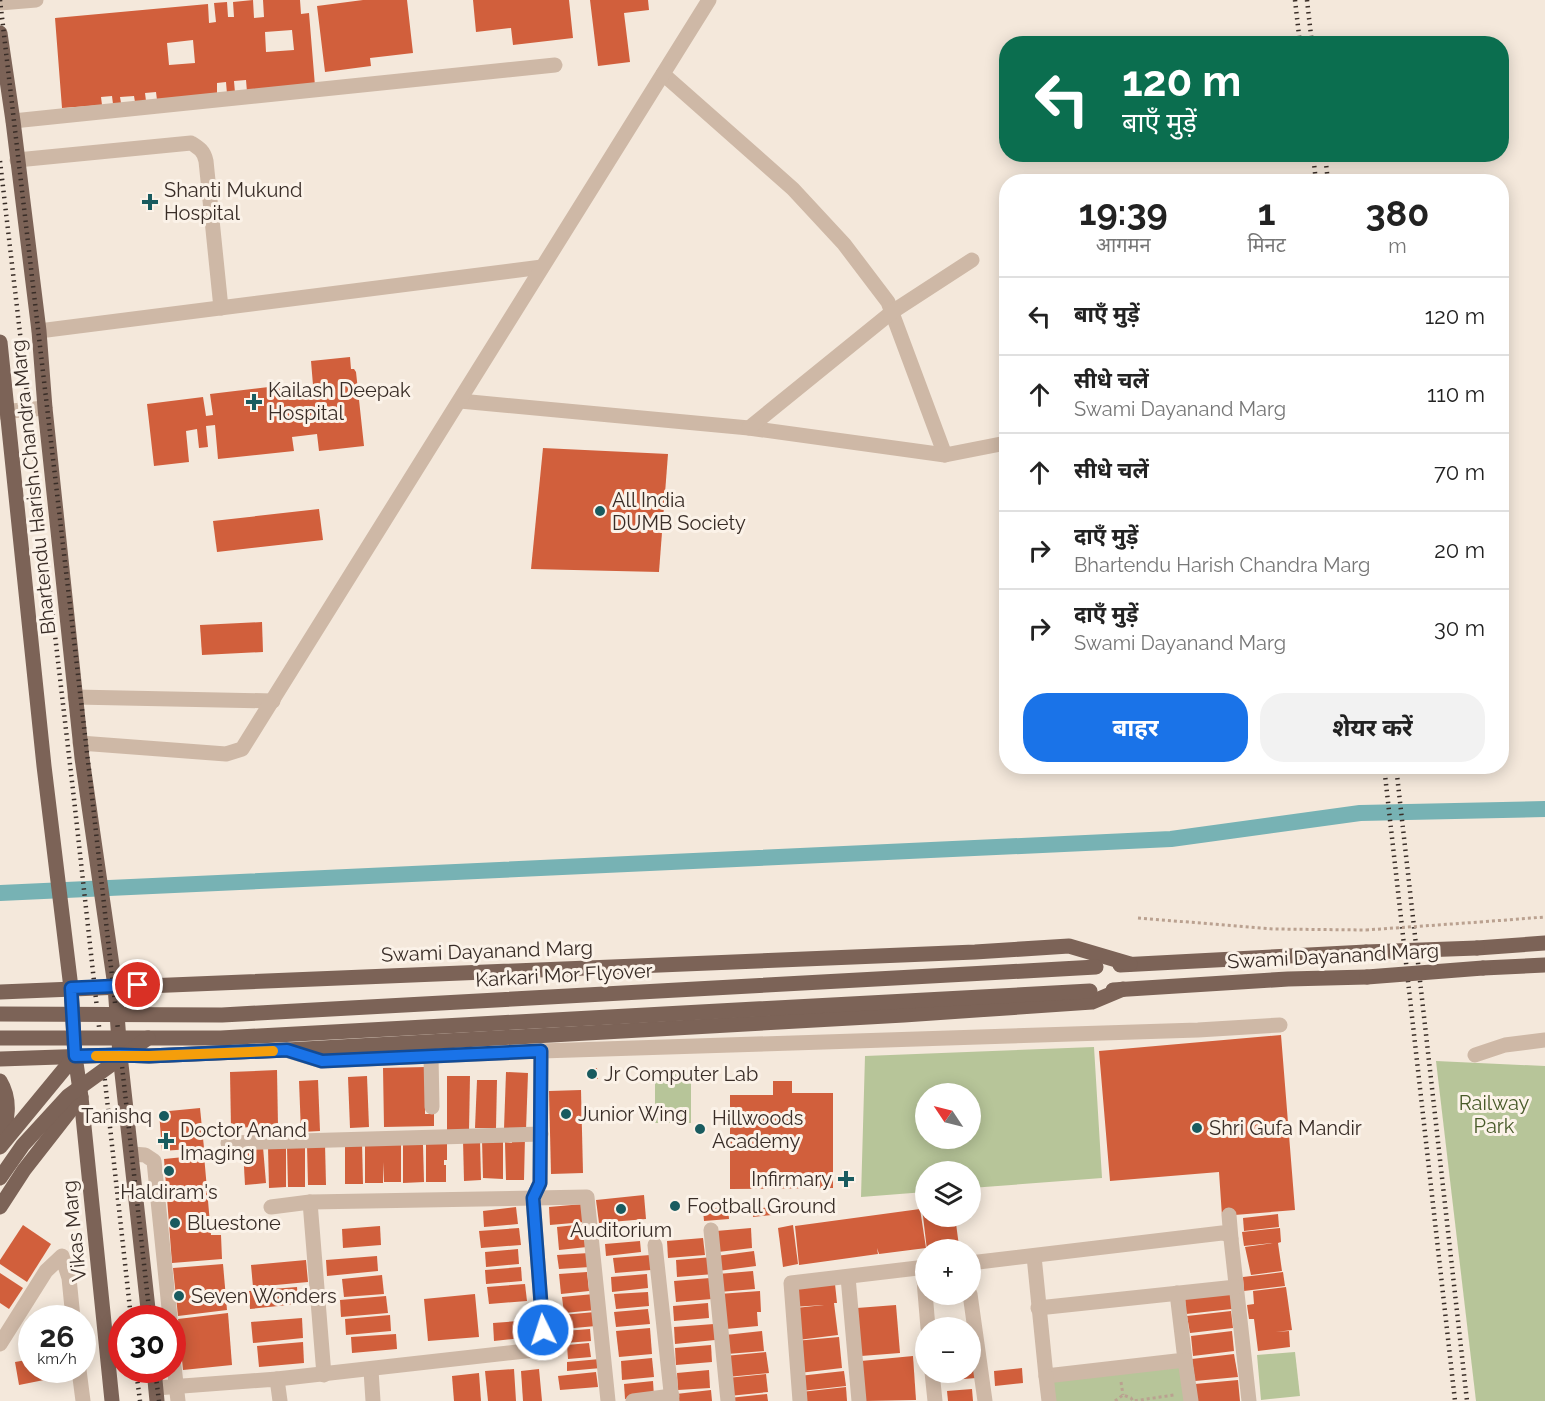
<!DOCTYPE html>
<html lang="hi">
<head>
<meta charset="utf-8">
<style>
	body { margin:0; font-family:Raleway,"Noto Sans Devanagari",sans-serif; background:#f2f2f2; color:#222; height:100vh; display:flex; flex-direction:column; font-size:22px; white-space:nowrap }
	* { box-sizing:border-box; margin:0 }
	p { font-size:20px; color:#767676 }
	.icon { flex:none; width:33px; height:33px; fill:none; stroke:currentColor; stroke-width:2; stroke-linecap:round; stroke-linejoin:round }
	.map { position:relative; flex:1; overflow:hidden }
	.side { position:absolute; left:999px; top:174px; width:510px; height:600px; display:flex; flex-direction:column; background:#fff; border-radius:24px; box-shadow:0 3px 15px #0003 }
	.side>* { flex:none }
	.banner { position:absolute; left:999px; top:36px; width:510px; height:126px; border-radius:24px; box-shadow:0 3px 15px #0003; background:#0b6e4f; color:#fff; overflow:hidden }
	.needle { width:39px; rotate:305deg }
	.controls { position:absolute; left:915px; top:1083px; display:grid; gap:12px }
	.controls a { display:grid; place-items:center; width:66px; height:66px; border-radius:50%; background:#fff; box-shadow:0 3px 15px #0003; font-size:30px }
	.speed { position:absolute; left:18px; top:1305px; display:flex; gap:12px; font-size:30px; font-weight:700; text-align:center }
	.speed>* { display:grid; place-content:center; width:78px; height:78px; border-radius:50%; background:#fff; box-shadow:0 3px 15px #0003; line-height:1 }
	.speed small { font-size:15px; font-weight:400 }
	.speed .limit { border:9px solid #d22; background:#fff; color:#111 }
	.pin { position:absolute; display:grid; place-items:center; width:51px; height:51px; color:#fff; margin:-26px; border:3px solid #fff; border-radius:50%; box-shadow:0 2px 6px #0007 }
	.me { position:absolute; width:66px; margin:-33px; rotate:356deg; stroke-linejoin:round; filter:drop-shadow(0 0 4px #0008) }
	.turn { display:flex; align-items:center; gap:21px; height:126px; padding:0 24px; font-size:27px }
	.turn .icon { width:78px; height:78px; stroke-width:2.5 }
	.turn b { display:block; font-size:42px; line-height:51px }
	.eta { display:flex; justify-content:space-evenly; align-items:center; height:102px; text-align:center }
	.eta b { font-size:36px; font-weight:700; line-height:42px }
	.button { display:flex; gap:12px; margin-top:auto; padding:12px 24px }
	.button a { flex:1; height:69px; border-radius:24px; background:#1a73e8; color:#fff; font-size:24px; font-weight:700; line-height:69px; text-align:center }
	.button a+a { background:#f2f2f2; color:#222 }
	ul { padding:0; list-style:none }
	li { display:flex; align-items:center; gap:18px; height:78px; padding:0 24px; border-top:2px solid #e0e0e0 }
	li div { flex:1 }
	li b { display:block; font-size:22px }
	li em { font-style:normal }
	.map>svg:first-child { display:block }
	.green { fill:#b7c599; fill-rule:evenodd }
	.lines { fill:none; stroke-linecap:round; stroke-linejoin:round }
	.canal { stroke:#77b2b4; stroke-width:16 }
	.building { fill:#d15f3c; fill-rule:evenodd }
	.path { stroke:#baa190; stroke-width:3; stroke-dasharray:3 3; stroke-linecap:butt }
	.minor { stroke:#ceb8a6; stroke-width:15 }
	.major { stroke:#7c6357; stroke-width:15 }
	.rail { stroke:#392d27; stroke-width:4.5; stroke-dasharray:1.5 4.5; stroke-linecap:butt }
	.path-bridge { stroke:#baa190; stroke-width:3; stroke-dasharray:3 3; stroke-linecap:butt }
	.major-bridge { stroke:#7c6357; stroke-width:15 }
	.route-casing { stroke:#114b97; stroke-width:15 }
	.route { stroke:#1a73e8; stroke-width:10 }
	.slow { stroke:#f59e0b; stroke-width:10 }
	.poi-dot { fill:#195b5f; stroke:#fbf2e8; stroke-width:2 }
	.labels { text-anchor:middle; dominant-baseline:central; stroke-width:6; stroke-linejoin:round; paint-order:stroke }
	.poi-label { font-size:20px; fill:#392d27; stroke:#fbf2e8; text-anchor:start }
	.street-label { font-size:20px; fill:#392d27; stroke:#fbf2e8 }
	.park-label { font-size:20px; fill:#485a29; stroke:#fbf2e8 }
</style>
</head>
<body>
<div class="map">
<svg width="1545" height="1401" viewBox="0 0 1545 1401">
	<rect width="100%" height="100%" fill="#f4e8db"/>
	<g class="green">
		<path d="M1094,1047L1102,1178L971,1188L970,1172H926L925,1192L861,1197L865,1056ZM926,1094H970V1138H926Z"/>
		<polygon points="1436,1061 1545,1066 1545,1401 1476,1401"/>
		<polygon points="691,1070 691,1123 655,1123 655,1071"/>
		<polygon points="1295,1352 1300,1396 1261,1400 1257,1355"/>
		<polygon points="1182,1366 1186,1401 1054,1401 1052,1378"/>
	</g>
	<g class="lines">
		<polyline class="canal" points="0,893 1171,839 1360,813 1545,809"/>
	</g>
	<g class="building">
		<path d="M253,0L254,18L264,17L263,0H300L301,14L309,13L315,86L247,92L246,80L234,81L235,93L227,94L226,82L217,83V95L157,100L156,92L145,93L146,101L135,102L134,96L120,97L121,103L113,104L112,96L101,97L102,105L62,108L55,18L208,4L209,23L216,22L214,3L227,2L228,17H234L233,2ZM292,30L294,50L266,52L265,32ZM193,40L195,63L169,65L167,43Z"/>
		<polygon points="363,0 407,0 413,53 370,58 371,66 325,72 317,6"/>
		<polygon points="473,0 569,0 573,38 513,45 511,28 476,32"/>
		<polygon points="590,0 648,0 649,10 624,13 630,62 598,66"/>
		<polygon points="350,357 351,369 354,369 356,372 364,446 319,451 317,434 292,437 294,451 218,459 215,425 206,426 208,447 199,448 197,429 186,431 189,462 154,466 147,404 203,397 206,416 213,415 210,394 294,384 295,388 313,385 311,361"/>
		<polygon points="543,448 668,454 659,572 531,569"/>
		<polygon points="319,509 323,540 217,552 213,521"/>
		<polygon points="262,622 263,652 202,655 200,625"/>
		<polygon points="1281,1035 1295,1210 1222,1216 1219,1172 1110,1181 1099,1051"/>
		<polygon points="425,1067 425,1114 434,1114 434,1126 384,1127 383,1068"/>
		<polygon points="597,1068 598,1079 587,1079 587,1069"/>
		<polygon points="277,1070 278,1126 231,1128 230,1072"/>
		<polygon points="506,1072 528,1073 526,1130 504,1129"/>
		<polygon points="367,1076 369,1127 350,1128 348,1077"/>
		<polygon points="447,1076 470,1076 469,1131 447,1130"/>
		<polygon points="318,1080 320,1131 301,1132 299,1081"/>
		<polygon points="477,1080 497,1080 496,1128 475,1128"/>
		<polygon points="773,1081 792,1081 792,1093 833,1093 833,1188 730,1189 730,1095 773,1095"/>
		<polygon points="581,1090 583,1173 551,1174 549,1091"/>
		<polygon points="200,1108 204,1148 162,1151 159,1112"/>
		<polygon points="525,1137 524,1180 506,1180 505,1142 512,1143 511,1139"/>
		<polygon points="503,1138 503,1179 483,1178 482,1139"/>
		<polygon points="463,1140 480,1140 481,1180 464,1181"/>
		<polygon points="403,1141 423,1145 424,1182 403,1183"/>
		<polygon points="401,1142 401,1182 384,1182 383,1162 383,1183 365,1183 365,1143"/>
		<polygon points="362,1143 363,1184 345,1184 345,1144"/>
		<polygon points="325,1144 326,1185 308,1185 307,1145"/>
		<polygon points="426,1144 447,1144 447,1160 444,1160 444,1165 446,1165 446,1182 426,1182"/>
		<polygon points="263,1147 266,1183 245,1185 243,1149"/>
		<polygon points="268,1147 286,1147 286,1187 269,1188"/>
		<polygon points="287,1147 305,1147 305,1187 288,1187"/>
		<polygon points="204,1155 211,1235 221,1235 222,1259 172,1263 164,1159"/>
		<polygon points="644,1195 646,1219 599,1223 596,1200"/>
		<polygon points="583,1204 584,1222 550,1225 549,1207"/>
		<polygon points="516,1207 518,1224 484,1227 483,1211"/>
		<polygon points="728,1207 729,1219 704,1221 703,1209"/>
		<polygon points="772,1207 772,1215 753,1217 753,1209"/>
		<polygon points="926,1207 926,1216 955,1216 959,1246 927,1250 922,1208"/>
		<polygon points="920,1209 926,1248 879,1254 877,1248 878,1254 799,1265 795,1226"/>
		<polygon points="1278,1214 1279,1227 1244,1231 1243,1218"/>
		<polygon points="585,1224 587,1247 559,1250 557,1227"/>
		<polygon points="23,1225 51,1244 27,1282 0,1264 0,1260"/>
		<polygon points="793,1225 798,1264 783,1267 778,1228"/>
		<polygon points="380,1226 381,1245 343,1248 342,1229"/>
		<polygon points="519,1228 521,1245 481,1248 479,1231"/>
		<polygon points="751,1228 752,1248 718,1252 716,1231"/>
		<polygon points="1280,1228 1281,1242 1278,1243 1282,1271 1251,1275 1245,1247 1273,1243 1244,1246 1242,1232"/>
		<polygon points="703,1238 705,1255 668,1258 667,1241"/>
		<polygon points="640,1241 641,1252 606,1256 605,1244"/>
		<polygon points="518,1249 519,1264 486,1267 485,1252"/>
		<polygon points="754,1251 756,1266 718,1271 716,1256"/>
		<polygon points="589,1253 590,1267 559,1269 557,1255"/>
		<polygon points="650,1255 651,1270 615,1273 613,1258"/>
		<polygon points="377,1256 378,1271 327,1276 326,1260"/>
		<polygon points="713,1257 714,1274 677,1277 676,1260"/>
		<polygon points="306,1260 308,1282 253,1287 251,1265"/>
		<polygon points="223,1264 227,1310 178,1316 173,1268"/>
		<polygon points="521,1267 522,1281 486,1284 485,1270"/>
		<polygon points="753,1271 755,1289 719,1292 718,1274"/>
		<polygon points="587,1272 589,1291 561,1294 559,1274"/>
		<polygon points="1283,1272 1285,1286 1244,1291 1243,1277"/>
		<polygon points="0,1273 23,1288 9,1309 0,1303"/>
		<polygon points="647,1274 648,1288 612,1292 611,1277"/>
		<polygon points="382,1275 384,1294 344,1297 342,1279"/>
		<polygon points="710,1278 712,1299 676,1302 674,1281"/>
		<polygon points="525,1284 527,1301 489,1304 487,1287"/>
		<polygon points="835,1284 837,1303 834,1303 838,1335 790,1341 786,1309 824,1305 792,1307 791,1288"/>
		<polygon points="297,1287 298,1304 250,1309 249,1291"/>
		<polygon points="1286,1287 1292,1330 1276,1332 1289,1331 1290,1347 1258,1351 1254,1319 1249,1319 1247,1305 1254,1304 1253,1291"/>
		<polygon points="760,1291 761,1312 757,1312 758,1326 726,1329 719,1294"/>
		<polygon points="1230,1291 1232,1309 1186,1314 1185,1296"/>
		<polygon points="648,1292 649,1306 616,1309 614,1294"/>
		<polygon points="475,1294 479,1337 428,1341 424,1299"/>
		<polygon points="594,1294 596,1310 564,1313 562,1297"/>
		<polygon points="386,1296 388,1313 341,1317 340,1300"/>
		<polygon points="708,1303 709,1318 674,1321 673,1306"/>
		<polygon points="896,1305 900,1353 861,1356 857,1308"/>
		<polygon points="50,1309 63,1318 42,1318"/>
		<polygon points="648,1309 650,1324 616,1327 614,1312"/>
		<polygon points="1231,1311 1233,1328 1190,1333 1187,1316"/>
		<polygon points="595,1312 596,1326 563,1329 562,1315"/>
		<polygon points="228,1313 232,1365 183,1370 178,1319"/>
		<polygon points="390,1315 391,1331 346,1335 345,1319"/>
		<polygon points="302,1318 303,1338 253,1343 251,1322"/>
		<polygon points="531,1320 532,1337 494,1341 493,1323"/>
		<polygon points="714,1324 715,1340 675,1344 674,1327"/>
		<polygon points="650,1328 652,1354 619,1357 616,1331"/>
		<polygon points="590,1329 591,1341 565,1343 564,1331"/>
		<polygon points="762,1331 764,1351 727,1354 725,1335"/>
		<polygon points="1232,1331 1234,1351 1193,1356 1191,1336"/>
		<polygon points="396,1334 397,1349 352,1353 351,1337"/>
		<polygon points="839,1337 842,1368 799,1373 795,1341"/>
		<polygon points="303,1342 304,1363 259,1367 257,1346"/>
		<polygon points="589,1343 591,1357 568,1359 567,1345"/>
		<polygon points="711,1345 712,1362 676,1365 675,1348"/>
		<polygon points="766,1352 769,1373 727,1377 725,1356"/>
		<polygon points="1234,1354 1238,1377 1195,1381 1192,1359"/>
		<polygon points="913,1356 916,1400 865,1401 861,1361"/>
		<polygon points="652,1358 654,1377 622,1380 621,1361"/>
		<polygon points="32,1359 32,1370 73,1370 74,1374 19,1385 15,1362"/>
		<polygon points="600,1359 601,1368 567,1371 567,1362"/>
		<polygon points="975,1361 976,1378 940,1381 939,1372 970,1372 970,1362"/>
		<polygon points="1022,1368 1023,1383 995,1386 994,1371"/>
		<polygon points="514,1369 516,1401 488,1401 485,1371"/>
		<polygon points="539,1369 542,1401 523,1401 521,1371"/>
		<polygon points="709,1370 710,1388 678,1390 677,1373"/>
		<polygon points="844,1371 846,1386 801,1391 799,1376"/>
		<polygon points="596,1372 598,1387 560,1390 558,1376"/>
		<polygon points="479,1373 481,1401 454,1401 452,1376"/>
		<polygon points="766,1374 768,1392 729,1396 727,1378"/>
		<polygon points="1238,1380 1240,1401 1197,1401 1195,1384"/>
		<polygon points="653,1381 654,1397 625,1399 624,1384"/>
		<polygon points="846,1387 847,1401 802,1401 801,1392"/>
		<polygon points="972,1389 973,1401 948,1401 947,1391"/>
		<polygon points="711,1390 712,1401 677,1401 676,1394"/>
		<polygon points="767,1394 768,1401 730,1401 729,1398"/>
	</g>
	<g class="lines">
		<g class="path">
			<polyline points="1138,918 1274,929 1366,930"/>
			<polyline points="1480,922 1545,917"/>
			<polyline points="1121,1382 1123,1395"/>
			<polyline points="1115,1401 1123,1395 1131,1398 1133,1401 1174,1395"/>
		</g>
		<g class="minor">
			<polyline points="0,3 36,0"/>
			<polyline points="663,74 793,189 844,244 888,302 945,455"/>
			<polyline points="13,121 555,65"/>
			<path d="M17,160L191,143C199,148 204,151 206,161L221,308"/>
			<polyline points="39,331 542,267"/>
			<polyline points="460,401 749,428 945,455 1006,443"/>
			<polyline points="0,412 45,408"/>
			<polyline points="749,428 892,312 972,260"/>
			<polyline points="75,697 273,701"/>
			<polyline points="80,743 226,754 242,749 709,0"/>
			<polyline points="289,1051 322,1061 541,1051 1198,1030 1280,1025"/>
			<polyline points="1475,1055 1505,1045 1545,1040"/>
			<polyline points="431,1056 432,1107"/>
			<polyline points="228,1143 541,1134"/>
			<polyline points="132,1154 145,1155 154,1161 170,1318"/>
			<polyline points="310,1202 324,1375"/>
			<polyline points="271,1207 310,1202 587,1197 608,1401"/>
			<polyline points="1229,1215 1231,1239"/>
			<polyline points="711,1230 728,1401"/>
			<polyline points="655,1245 672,1401"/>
			<polyline points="1034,1256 1046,1376 1185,1360 1177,1293"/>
			<polyline points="970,1263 1222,1233 1228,1234 1231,1239 1249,1401"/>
			<polyline points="923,1268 928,1328"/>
			<polyline points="848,1277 859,1401"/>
			<polyline points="970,1294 985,1401"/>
			<polyline points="1038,1308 1236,1287"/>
			<polyline points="0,1344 46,1271 62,1256 69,1278 73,1318"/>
			<polyline points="172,1348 178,1401"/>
			<polyline points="1185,1360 1191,1401"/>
			<polyline points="79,1370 83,1401"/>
			<polyline points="371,1370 373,1401"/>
			<polyline points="932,1372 935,1401"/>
			<polyline points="1046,1376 1049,1401"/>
			<polyline points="277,1379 535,1350 541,1341 543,1330 533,1198 540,1183 541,1051"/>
			<polyline points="156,1388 277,1379 280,1401"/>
			<polyline points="633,1401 672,1396"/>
			<polyline points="800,1401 791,1283 926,1267"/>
		</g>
		<g class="major">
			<polyline points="0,33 13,121 39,331 45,408 82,758 115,986 120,1055 149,1318"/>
			<polyline points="0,342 44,766 71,988 75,1056 81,1097 112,1401"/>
			<polyline points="1477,948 1545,943"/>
			<polyline points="1120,965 1366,952"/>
			<polyline points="1483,968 1545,965"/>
			<polyline points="1113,990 1288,979 1367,977"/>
			<polyline points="0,992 975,952 1069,946 1130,964"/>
			<polyline points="0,1059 120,1055 149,1056 287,1050 904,1015 1092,1002 1123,989"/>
			<path d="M0,1081C12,1101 7,1121 1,1141"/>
			<polyline points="0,1147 75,1056"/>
			<polyline points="0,1207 24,1170 81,1097"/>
			<polyline points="154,1370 157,1401"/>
		</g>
		<g class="rail">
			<polyline points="0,0 92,796 150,1318"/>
			<polyline points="1295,0 1300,44"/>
			<polyline points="1307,0 1312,44"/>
			<polyline points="1313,154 1316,182"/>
			<polyline points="1325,154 1328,182"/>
			<polyline points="0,161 74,799 131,1318"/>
			<polyline points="1384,766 1455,1401"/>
			<polyline points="1396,766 1467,1401"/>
			<polyline points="136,1370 140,1401"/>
			<polyline points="155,1370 159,1401"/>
		</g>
		<polyline class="path-bridge" points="1366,930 1480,922"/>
		<g class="major-bridge">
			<polyline points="1366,952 1477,948"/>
			<polyline points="1367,977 1483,968"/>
			<polyline points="0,1014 222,1015 1096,967"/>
			<polyline points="0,1038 221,1038 1090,991"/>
			<polyline points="0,1178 23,1145 68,1096 148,1038"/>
		</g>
	</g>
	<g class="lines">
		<defs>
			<polyline id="route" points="138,985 71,988 75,1056 120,1055 149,1056 287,1050 322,1061 541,1051 540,1183 533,1198 543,1330"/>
		</defs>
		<use href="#route" class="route-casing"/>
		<use href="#route" class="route"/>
		<polyline class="slow" points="96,1056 149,1056 273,1051"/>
	</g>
	<g class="poi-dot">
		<path d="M147 193h6v6h6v6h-6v6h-6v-6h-6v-6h6z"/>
		<path d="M251 393h6v6h6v6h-6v6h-6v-6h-6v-6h6z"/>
		<circle cx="600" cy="511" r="6"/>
		<circle cx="592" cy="1074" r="6"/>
		<circle cx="566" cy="1114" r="6"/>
		<circle cx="164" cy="1116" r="6"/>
		<circle cx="1197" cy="1128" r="6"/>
		<circle cx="700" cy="1129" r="6"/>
		<path d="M163 1132h6v6h6v6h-6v6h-6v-6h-6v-6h6z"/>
		<circle cx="169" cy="1171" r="6"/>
		<path d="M843 1170h6v6h6v6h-6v6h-6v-6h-6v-6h6z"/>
		<circle cx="675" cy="1206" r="6"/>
		<circle cx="621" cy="1209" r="6"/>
		<circle cx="175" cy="1223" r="6"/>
		<circle cx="179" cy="1296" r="6"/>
	</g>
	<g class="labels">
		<g class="poi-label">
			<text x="164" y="190">Shanti Mukund<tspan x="164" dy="23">Hospital</tspan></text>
			<text x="268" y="390">Kailash Deepak<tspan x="268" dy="23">Hospital</tspan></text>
			<text x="612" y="500">All India<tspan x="612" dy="23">DUMB Society</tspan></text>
			<text x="604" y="1074">Jr Computer Lab</text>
			<text x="578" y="1114">Junior Wing</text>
			<text x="152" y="1116" text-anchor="end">Tanishq</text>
			<text x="712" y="1118">Hillwoods<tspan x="712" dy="23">Academy</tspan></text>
			<text x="1209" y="1128">Shri Gufa Mandir</text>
			<text x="180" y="1130">Doctor Anand<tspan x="180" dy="23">Imaging</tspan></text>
			<text x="832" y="1179" text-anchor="end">Infirmary</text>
			<text x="169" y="1192" text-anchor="middle">Haldiram's</text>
			<text x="687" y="1206">Football Ground</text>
			<text x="187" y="1223">Bluestone</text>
			<text x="621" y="1230" text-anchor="middle">Auditorium</text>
			<text x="191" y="1296">Seven Wonders</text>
		</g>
		<g class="street-label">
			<text transform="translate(33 487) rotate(-96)">Bhartendu Harish Chandra Marg</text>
			<text transform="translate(487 951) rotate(-2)">Swami Dayanand Marg</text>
			<text transform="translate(1333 956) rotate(-3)">Swami Dayanand Marg</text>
			<text transform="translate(564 975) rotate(-3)">Karkari Mor Flyover</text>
			<text transform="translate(74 1231) rotate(-96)">Vikas Marg</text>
		</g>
		<g class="park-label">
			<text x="1494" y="1103">Railway<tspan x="1494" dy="23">Park</tspan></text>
		</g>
	</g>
</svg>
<div class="controls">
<a><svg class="needle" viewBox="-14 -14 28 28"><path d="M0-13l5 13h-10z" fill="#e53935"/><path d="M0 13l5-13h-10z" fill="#767676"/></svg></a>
<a><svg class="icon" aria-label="layers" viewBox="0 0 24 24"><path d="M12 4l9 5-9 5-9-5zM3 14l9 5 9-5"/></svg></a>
<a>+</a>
<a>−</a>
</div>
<div class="speed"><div>26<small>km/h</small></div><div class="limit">30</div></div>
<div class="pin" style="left:138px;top:985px;background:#d93025"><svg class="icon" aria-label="arrive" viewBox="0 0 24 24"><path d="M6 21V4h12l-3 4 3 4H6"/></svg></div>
<svg class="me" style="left:543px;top:1330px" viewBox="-20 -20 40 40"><circle r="17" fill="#1a73e8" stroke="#fff" stroke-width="3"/><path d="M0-11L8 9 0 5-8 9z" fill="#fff"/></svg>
<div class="banner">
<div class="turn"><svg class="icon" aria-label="left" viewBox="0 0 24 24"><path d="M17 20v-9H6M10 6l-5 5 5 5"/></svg><div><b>120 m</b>बाएँ मुड़ें</div></div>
</div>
<section class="side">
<div class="eta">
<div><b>19:39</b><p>आगमन</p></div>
<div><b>1</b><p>मिनट</p></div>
<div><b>380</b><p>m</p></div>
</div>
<ul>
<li><svg class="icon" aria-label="left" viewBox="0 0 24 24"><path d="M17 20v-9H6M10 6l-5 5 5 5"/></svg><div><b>बाएँ मुड़ें</b></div><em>120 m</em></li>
<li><svg class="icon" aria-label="ahead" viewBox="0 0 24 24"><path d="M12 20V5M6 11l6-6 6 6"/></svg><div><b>सीधे चलें</b><p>Swami Dayanand Marg</p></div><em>110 m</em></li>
<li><svg class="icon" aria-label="ahead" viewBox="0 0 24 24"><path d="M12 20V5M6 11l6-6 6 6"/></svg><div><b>सीधे चलें</b></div><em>70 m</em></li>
<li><svg class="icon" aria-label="right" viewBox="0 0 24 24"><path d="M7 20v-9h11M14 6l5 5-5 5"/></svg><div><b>दाएँ मुड़ें</b><p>Bhartendu Harish Chandra Marg</p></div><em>20 m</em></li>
<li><svg class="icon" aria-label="right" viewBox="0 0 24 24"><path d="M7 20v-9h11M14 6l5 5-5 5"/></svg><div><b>दाएँ मुड़ें</b><p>Swami Dayanand Marg</p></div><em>30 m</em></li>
</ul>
<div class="button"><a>बाहर</a><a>शेयर करें</a></div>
</section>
</div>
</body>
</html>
